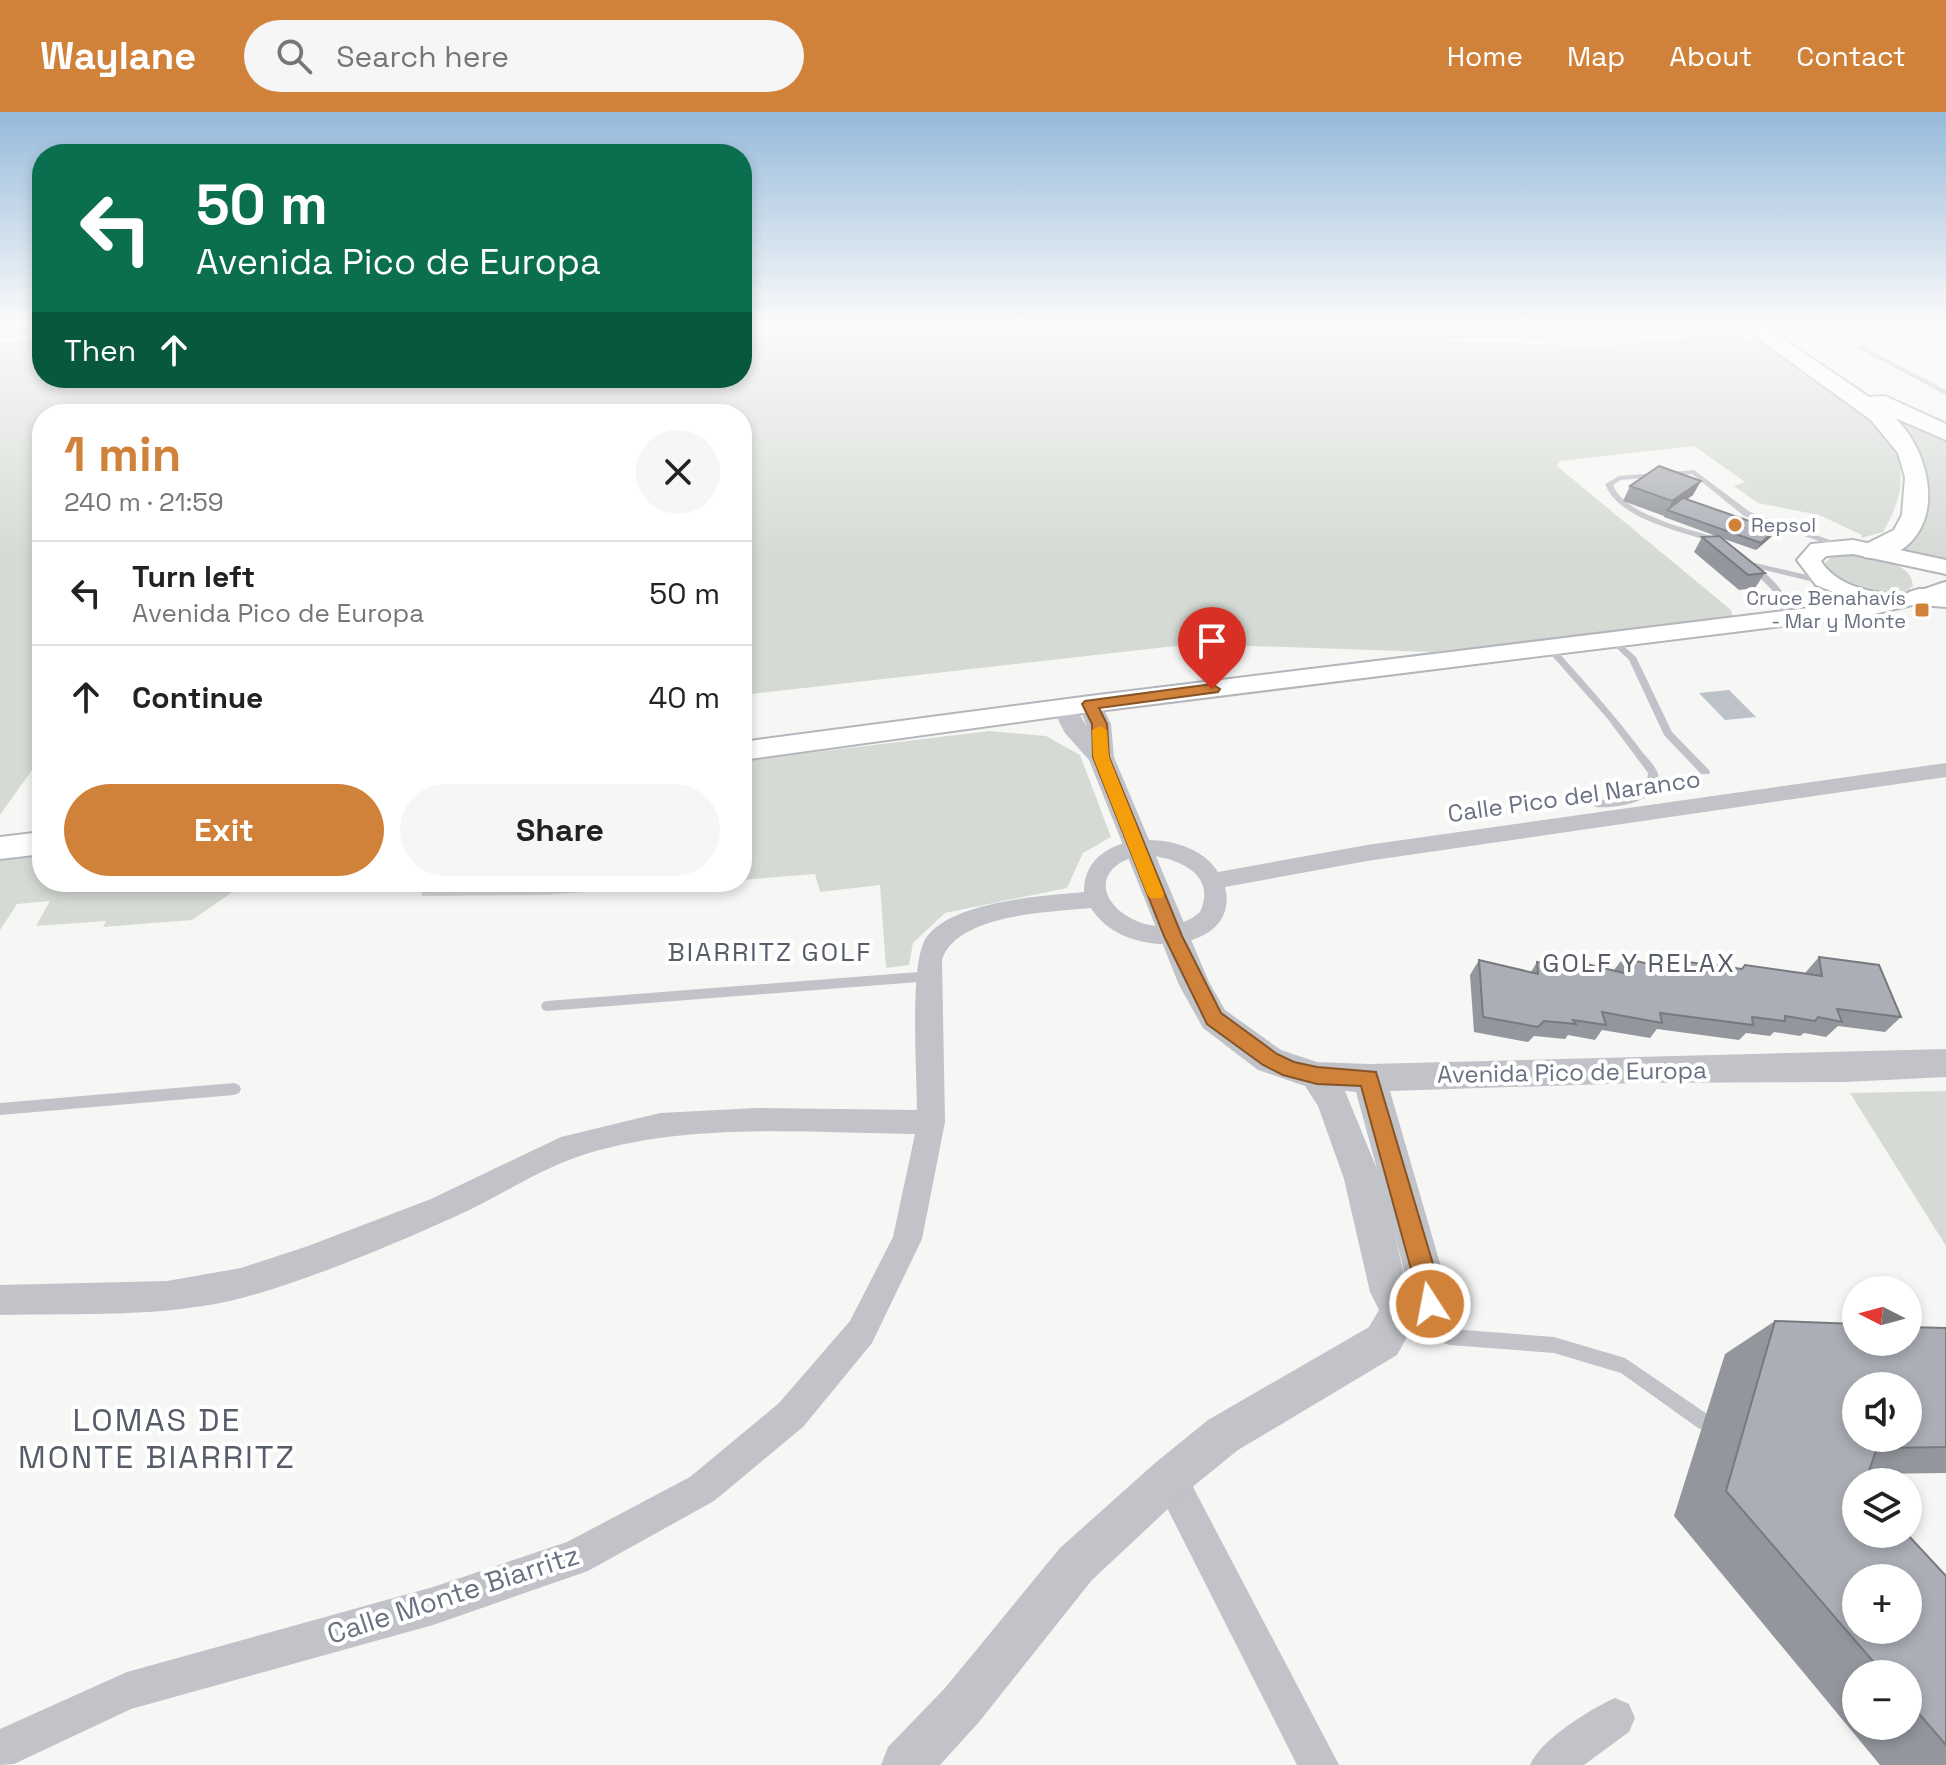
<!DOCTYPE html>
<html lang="en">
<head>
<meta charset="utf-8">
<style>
	body { margin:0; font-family:"Space Grotesk",sans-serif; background:#f6f6f6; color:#222; height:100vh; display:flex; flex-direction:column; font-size:30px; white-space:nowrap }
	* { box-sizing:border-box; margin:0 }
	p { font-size:26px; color:#767676 }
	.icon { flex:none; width:44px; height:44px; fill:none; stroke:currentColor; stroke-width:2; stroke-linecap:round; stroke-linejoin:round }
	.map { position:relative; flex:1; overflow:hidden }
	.sheet { position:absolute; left:32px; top:292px; width:720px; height:488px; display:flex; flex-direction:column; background:#fff; border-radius:32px; box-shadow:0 4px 12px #0003 }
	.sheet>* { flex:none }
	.top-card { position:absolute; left:32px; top:32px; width:720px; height:244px; border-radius:32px; box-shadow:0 4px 12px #0003; background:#0b6e4f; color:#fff; overflow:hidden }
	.needle { width:52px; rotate:276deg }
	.tools { position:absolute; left:1842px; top:1164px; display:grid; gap:16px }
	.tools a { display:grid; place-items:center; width:80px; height:80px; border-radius:50%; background:#fff; box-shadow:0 4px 12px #0003; font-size:40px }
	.pin { position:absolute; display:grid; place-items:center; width:68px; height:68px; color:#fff; margin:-82px -34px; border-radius:50% 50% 50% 0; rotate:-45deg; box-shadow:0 0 8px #0007 }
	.pin .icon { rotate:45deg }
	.me { position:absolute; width:88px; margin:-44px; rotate:349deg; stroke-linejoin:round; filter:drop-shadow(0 0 6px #0008) }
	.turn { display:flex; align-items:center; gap:28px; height:168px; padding:0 32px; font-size:36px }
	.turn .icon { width:104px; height:104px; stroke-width:2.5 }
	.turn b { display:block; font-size:56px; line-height:68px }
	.then { display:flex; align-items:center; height:76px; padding:0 32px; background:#0003; gap:16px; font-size:30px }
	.round { display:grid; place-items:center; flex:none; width:84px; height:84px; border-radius:42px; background:#f6f6f6 }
	.headline { display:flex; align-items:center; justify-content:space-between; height:136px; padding:0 32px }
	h1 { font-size:48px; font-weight:700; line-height:60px; color:#d0823b }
	.cta { display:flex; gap:16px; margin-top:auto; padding:16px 32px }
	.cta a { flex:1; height:92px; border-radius:48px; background:#d0823b; color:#fff; font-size:32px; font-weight:700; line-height:92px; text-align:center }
	.cta a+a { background:#f6f6f6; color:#222 }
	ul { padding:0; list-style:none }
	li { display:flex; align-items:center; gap:24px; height:104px; padding:0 32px; border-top:2px solid #e0e0e0 }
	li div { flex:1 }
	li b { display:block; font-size:30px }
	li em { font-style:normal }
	header { display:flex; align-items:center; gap:48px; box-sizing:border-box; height:112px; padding:0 40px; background:#d0823b; color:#fff }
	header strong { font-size:38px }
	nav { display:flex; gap:44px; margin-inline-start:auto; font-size:28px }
	.search { width:560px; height:72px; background:#f6f6f6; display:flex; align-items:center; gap:20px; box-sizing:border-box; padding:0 28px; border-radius:44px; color:#767676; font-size:30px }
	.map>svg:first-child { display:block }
	.green { fill:#d5dbd4 }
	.water { fill:#bcc2c8 }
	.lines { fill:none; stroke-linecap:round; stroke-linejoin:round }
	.river { fill:#bcc2c8; fill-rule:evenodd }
	.secondary-casing { stroke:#b4b6bc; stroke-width:4 }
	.trunk-casing { stroke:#b4b6ba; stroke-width:4 }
	.service { fill:#c1c3c8; fill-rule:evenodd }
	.minor { fill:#c1c3c8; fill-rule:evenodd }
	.tertiary { fill:#c1c3c8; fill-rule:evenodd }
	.secondary { fill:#fff; fill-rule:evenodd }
	.trunk { fill:#fff; fill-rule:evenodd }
	.wall { fill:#93969d; fill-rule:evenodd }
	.shaded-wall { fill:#787a7f }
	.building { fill:#abaeb6; stroke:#787a7f; stroke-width:2; fill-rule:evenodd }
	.route { fill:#d0823b; stroke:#875426; stroke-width:2 }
	.slow { fill:#f59e0b }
	.poi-dot { fill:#d0823b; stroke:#fff; stroke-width:3 }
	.labels { text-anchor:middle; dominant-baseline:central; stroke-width:8; stroke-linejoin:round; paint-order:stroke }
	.far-poi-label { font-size:20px; fill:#697182; stroke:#fff; text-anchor:start }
	.street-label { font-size:24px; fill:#697182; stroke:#fff }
	.neighbourhood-label { font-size:26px; letter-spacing:2px; fill:#565c68; stroke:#fff }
	.near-street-label { font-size:28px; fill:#697182; stroke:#fff }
	.near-neighbourhood-label { font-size:32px; letter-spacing:2px; fill:#565c68; stroke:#fff }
</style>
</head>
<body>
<header>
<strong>Waylane</strong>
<div class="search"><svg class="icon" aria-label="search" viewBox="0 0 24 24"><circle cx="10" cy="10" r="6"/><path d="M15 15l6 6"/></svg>Search here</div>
<nav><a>Home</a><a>Map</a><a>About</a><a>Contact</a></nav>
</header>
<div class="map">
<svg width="1946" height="1653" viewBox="0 0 1946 1653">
	<rect width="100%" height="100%" fill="#f6f7f4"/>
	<g class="green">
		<path d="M859,212L1603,234C1645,231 1715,218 1754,228C1776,234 1798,255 1816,267C1876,310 1930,341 1883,420L1861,426L1862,423L1819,403L1758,391L1734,374L1745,370L1694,334L1560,349L1557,354L1731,498L1733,505L1431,540L1193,532L742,583V302H42V644L0,703V230L42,228V266H742V216Z"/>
		<path d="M1870,291L1946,326V451L1901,441C1923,416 1938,377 1922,344C1912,323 1887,306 1870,291Z"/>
		<path d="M1859,441C1877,446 1912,451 1913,474C1893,493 1836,476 1825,451L1834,442Z"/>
		<polygon points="989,619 1046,624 1080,643 1111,725 1083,741 1067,776 945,801 913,831 909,853 886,856 880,773 820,780 815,762 742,768 742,649"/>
		<polygon points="42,739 42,770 247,770 192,808 103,815 106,809 36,814 50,789 17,792 0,818 0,744"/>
		<polygon points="421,770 711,770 544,783 422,784"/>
		<polygon points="1946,979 1946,1134 1850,981"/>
	</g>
	<polygon class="water" points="1729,578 1756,605 1725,608 1699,581"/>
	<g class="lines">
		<g class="river">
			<polygon points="0,212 42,212 42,220 0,227"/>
			<polygon points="1212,212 1940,212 1936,217 1927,220 1386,228 1225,220 1216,217"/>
		</g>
		<defs>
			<g id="secondary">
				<path d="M1853,428L1946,448V462L1853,442L1826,444L1821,449C1836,475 1881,485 1909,481C1921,479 1934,473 1946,470V485L1870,503L1090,600L742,648V630L1090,584L1858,490L1816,473L1797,448L1811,432Z"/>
				<polygon points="42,720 42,742 0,747 0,725"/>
			</g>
			<g id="trunk">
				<path d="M1738,212H1761L1869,285L1885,284L1946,312V328L1895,306C1929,338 1946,408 1901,438C1889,444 1877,448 1864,445L1860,439L1864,433L1894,418L1902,403L1905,365L1898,341L1871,308Z"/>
				<polygon points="1919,477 1946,477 1946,495 1909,492 1905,486 1909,480"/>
			</g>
		</defs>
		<use href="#secondary" class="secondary-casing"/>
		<use href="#trunk" class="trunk-casing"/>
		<g class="service">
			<polygon points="1860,233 1946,278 1946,283 1858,236"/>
			<path d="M1694,358L1750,400L1847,434L1840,436L1744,404L1692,362L1621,368L1613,373C1624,403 1689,417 1718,426V430H1712C1680,419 1618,407 1605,372L1619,364Z"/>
			<path d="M1755,451L1829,468L1830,470L1826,473L1760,457C1777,471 1790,484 1791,506L1790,508H1784L1777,483L1748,454Z"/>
			<polygon points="1612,524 1636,545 1672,620 1709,658 1710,660 1709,662 1701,662 1664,623 1629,548 1607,527"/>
			<path d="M1549,532L1552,533C1582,567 1613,601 1640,637C1645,644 1656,654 1658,662C1665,690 1613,697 1595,695L1594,692L1595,689C1617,685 1646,690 1648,661L1607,606L1546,537L1544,535Z"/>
			<polygon points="931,859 935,861 937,864 935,867 931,869 547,899 543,898 541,894 543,890 547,889"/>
			<polygon points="234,971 239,973 241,977 239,981 234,983 0,1003 0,991"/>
			<path d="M1424,1193L1430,1196L1452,1217L1554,1225L1625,1246L1710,1304L1712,1310L1710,1316L1704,1318L1698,1316L1621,1261L1554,1241L1449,1233C1437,1228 1422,1213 1416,1201L1418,1196Z"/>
		</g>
		<g class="minor">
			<path d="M1946,651V665L1367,749L1225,775C1242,841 1125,852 1091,796C1050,800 956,802 942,848L945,1010L922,1127L872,1231L803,1315L714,1389L588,1459L433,1513L131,1597L14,1652L0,1653V1617L127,1560L433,1475L567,1430L690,1365L779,1291L850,1209L893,1125L915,1022C804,1021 684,1009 577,1045C534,1060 494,1088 452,1106C387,1135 309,1168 242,1186C164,1206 80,1201 0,1203V1173L167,1169L241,1156L308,1134L431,1087L561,1025L660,1001L757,996L917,998C917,962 909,851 926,826C951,789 1043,784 1084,780C1083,715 1190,714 1218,760L1367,733ZM1139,743C1171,743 1219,759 1200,800C1154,840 1078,785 1116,754C1121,749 1132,746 1139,743Z"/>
			<polygon points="1170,1349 1182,1354 1339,1653 1297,1653 1158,1378 1153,1366 1158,1354"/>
			<path d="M1615,1586L1629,1592L1635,1606L1629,1620L1584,1653H1530C1540,1628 1590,1597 1615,1586Z"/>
		</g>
		<path class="tertiary" d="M1090,585L1099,587L1111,612L1114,645L1209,870L1225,898L1281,938L1317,950L1369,952L1946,937V965L1846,970L1637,971L1390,979L1448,1179L1450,1192L1444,1206L1416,1219L1411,1218L1397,1243L1238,1338L1185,1381L1092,1468L979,1610L940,1653H881L888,1635L945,1576L1060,1436L1155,1351L1208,1308L1369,1215L1379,1198L1370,1180L1344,1067L1318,994L1305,974L1258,958L1203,916L1179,873L1089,648L1065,621L1052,596L1055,591H1073L1087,615L1078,592L1081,587ZM1345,979L1356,980L1377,1057ZM1394,1120L1408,1174L1406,1171Z"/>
		<use href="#secondary" class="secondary"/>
		<use href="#trunk" class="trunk"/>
	</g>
	<g class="wall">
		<polygon points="1630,374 1693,383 1687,387 1775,418 1771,425 1756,438 1721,426 1765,461 1755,476 1739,478 1694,440 1702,425 1716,424 1664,405 1664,404 1623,389"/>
		<polygon points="1819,845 1901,905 1885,920 1838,914 1826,925 1804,921 1800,924 1774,920 1770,924 1746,921 1739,928 1657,917 1650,926 1602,918 1595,928 1568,923 1565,927 1534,924 1528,930 1474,920 1470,863 1479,848 1531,860 1537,850 1570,856 1574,849 1614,858 1623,846 1673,857 1680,849 1741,857 1745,853 1805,861"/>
		<path d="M1775,1209L1946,1216V1361L1868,1362L1856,1370L1946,1464V1653H1880L1674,1404L1725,1242ZM1856,1562H1908V1614H1856Z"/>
	</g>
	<g class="shaded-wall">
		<polygon points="1701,369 1693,383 1671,399 1668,398 1672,389"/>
		<polygon points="1775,418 1771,425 1756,438 1761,431"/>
	</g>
	<g class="building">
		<polygon points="1659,354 1701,369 1672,389 1630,374"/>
		<polygon points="1683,386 1775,418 1761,431 1667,398"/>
		<polygon points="1719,424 1765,461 1748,463 1702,425"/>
		<polygon points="1819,845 1879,853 1901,905 1837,897 1842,910 1818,905 1815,909 1785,904 1785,909 1752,905 1753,913 1660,901 1662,911 1602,900 1606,913 1573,908 1576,912 1544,909 1538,915 1483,905 1479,848 1538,862 1537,850 1574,857 1574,849 1628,862 1623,846 1685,860 1680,849 1742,857 1745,853 1822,864"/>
		<path d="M1775,1209L1856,1212V1230H1908V1215L1946,1216V1335L1877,1336L1865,1370H1856V1422H1907L1946,1464V1633L1908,1589V1562H1884L1726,1379ZM1856,1274H1908V1326H1856ZM1856,1466H1908V1518H1856Z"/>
	</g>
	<linearGradient id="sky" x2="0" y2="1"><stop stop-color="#96badb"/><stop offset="0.48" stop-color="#fbfbfa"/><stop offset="1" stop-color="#fbfbfa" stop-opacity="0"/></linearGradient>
	<rect width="1946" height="443" fill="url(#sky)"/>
	<polygon class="route" points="1212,572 1220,577 1218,580 1099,596 1107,612 1109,645 1182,824 1221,901 1277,942 1294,950 1317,955 1376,960 1441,1179 1438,1200 1430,1203 1421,1200 1417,1179 1361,974 1317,972 1283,963 1263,953 1207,912 1164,824 1093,645 1092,612 1082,592 1085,589"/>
	<polygon class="slow" points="1100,614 1107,618 1109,645 1164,782 1162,786 1150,786 1147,782 1093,645 1092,618"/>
	<g class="poi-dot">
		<circle cx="1735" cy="413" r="8"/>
		<rect x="1914" y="490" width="16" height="16" rx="4"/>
	</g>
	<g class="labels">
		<g class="far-poi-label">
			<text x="1751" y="413">Repsol</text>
			<text x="1906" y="486" text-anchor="end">Cruce Benahavís<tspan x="1906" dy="23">- Mar y Monte</tspan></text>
		</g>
		<g class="street-label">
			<text transform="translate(1574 684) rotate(-8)">Calle Pico del Naranco</text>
			<text transform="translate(1572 960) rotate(-1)">Avenida Pico de Europa</text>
		</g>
		<g class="neighbourhood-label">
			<text x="770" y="840">BIARRITZ GOLF</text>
			<text x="1639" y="851">GOLF Y RELAX</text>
		</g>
		<g class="near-street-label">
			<text transform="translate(453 1482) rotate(-18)">Calle Monte Biarritz</text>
		</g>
		<g class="near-neighbourhood-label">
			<text x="157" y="1308">LOMAS DE<tspan x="157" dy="37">MONTE BIARRITZ</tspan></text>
		</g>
	</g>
</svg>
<div class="tools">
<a><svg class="needle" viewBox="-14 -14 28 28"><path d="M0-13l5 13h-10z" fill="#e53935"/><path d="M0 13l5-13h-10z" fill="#767676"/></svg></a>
<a><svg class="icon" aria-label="sound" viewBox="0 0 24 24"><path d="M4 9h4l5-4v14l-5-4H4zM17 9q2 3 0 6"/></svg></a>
<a><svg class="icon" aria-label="layers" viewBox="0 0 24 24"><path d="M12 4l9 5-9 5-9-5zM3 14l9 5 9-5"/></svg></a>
<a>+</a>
<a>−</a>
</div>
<div class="pin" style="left:1212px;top:577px;background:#d93025"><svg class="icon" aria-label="arrive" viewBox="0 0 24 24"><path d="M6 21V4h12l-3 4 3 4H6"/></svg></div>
<svg class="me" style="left:1430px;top:1192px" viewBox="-20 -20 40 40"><circle r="17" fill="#d0823b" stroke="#fff" stroke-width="3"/><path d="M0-11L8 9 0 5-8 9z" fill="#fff"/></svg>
<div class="top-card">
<div class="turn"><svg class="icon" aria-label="left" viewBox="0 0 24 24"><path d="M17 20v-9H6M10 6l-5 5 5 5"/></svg><div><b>50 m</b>Avenida Pico de Europa</div></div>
<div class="then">Then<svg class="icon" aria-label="ahead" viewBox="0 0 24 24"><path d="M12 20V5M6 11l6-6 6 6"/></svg></div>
</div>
<section class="sheet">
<div class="headline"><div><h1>1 min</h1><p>240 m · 21:59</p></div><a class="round"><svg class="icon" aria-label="close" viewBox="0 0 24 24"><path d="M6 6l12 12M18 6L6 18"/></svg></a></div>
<ul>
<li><svg class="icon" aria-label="left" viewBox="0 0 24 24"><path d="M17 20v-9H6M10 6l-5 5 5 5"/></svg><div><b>Turn left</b><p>Avenida Pico de Europa</p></div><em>50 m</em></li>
<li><svg class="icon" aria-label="ahead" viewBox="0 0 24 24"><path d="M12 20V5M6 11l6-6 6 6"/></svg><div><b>Continue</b></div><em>40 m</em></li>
</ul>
<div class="cta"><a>Exit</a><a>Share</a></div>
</section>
</div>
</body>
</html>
